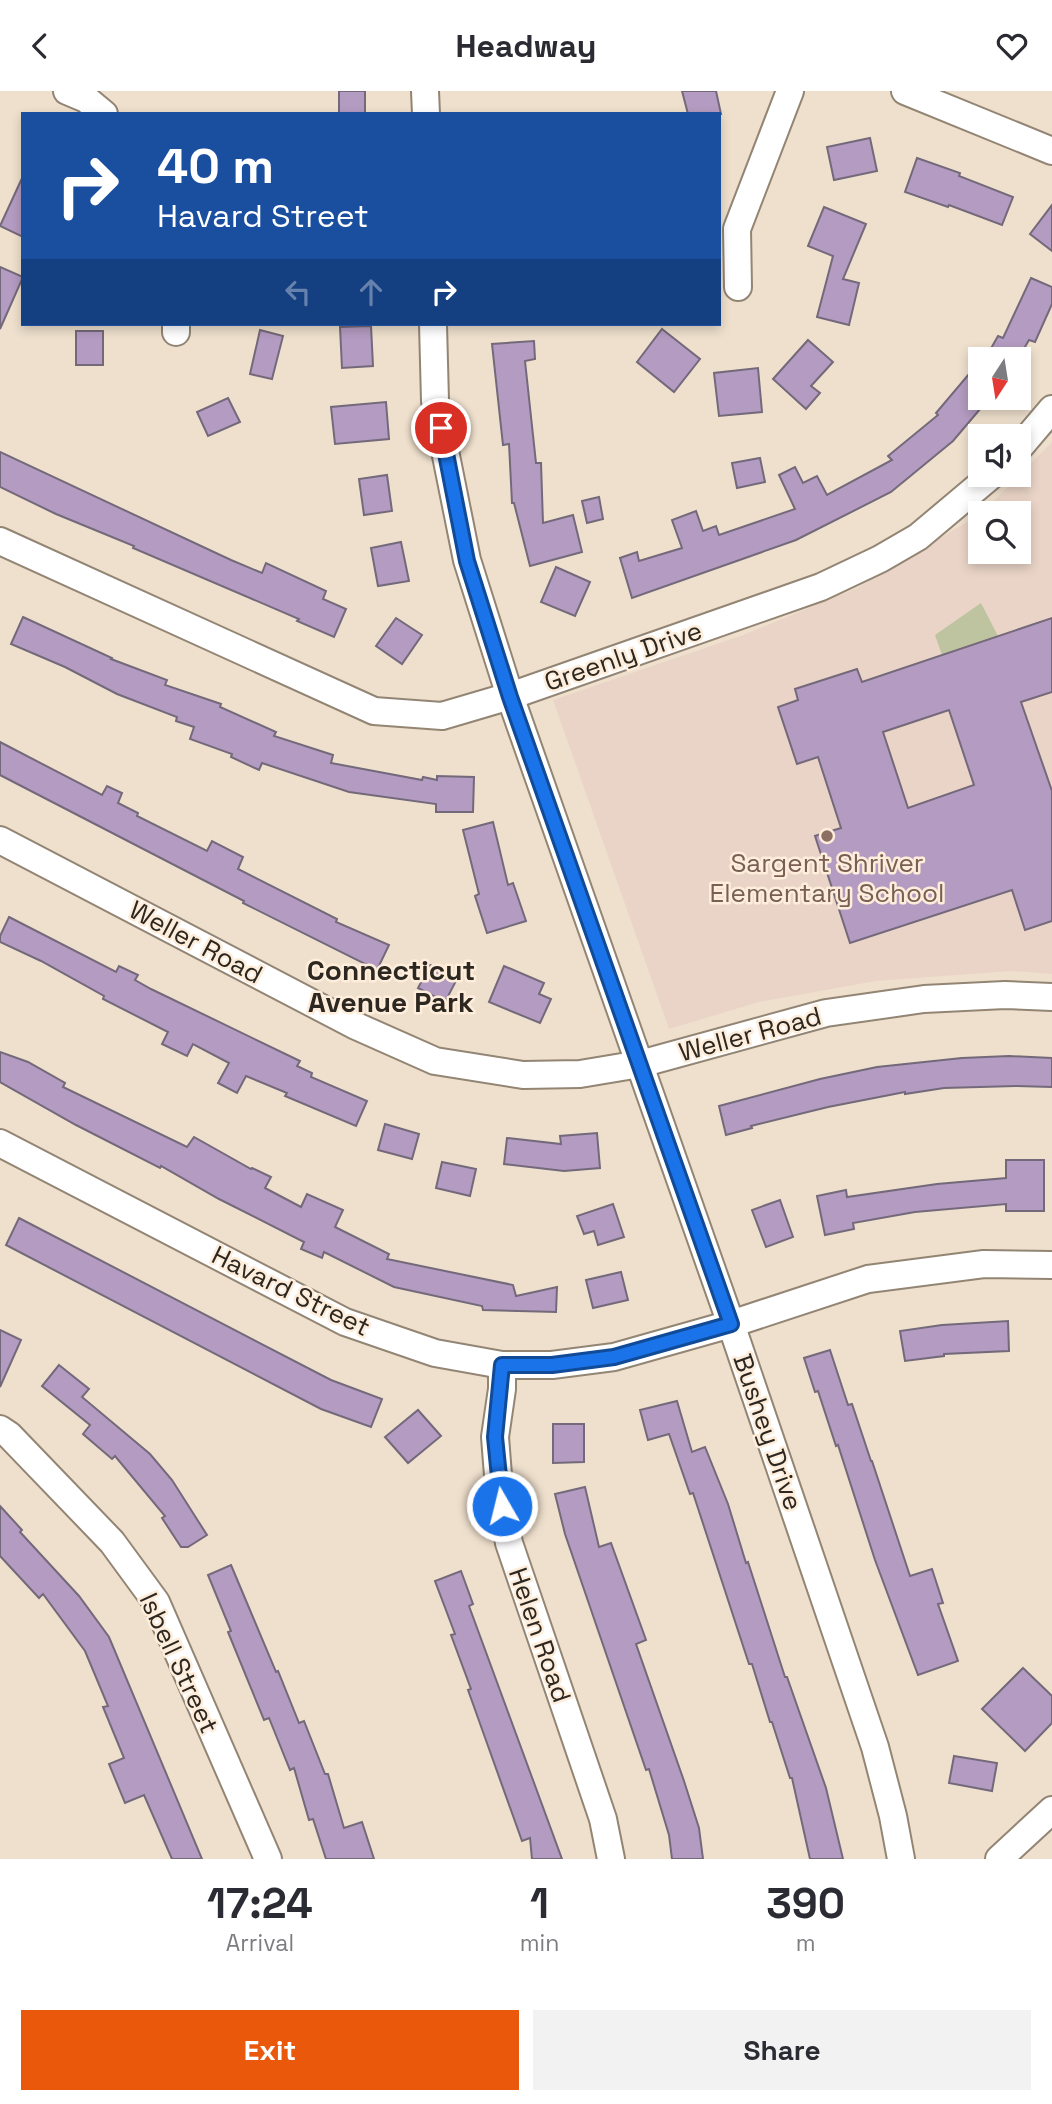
<!DOCTYPE html>
<html lang="en">
<head>
<meta charset="utf-8">
<style>
	body { margin:0; font-family:"Space Grotesk",sans-serif; background:#f2f2f3; color:#2b2b33; height:100vh; display:flex; flex-direction:column; font-size:26px; white-space:nowrap }
	* { box-sizing:border-box; margin:0 }
	p { font-size:23px; color:#7c7c81 }
	.icon { flex:none; width:38px; height:38px; fill:none; stroke:currentColor; stroke-width:2; stroke-linecap:round; stroke-linejoin:round }
	.map { position:relative; height:1768px; overflow:hidden }
	.details { display:flex; flex-direction:column; background:#fff; flex:1 }
	.details>* { flex:none }
	.banner { position:absolute; left:21px; top:21px; width:700px; height:214px; border-radius:0px; box-shadow:0 4px 10px #0003; background:#1a4fa0; color:#fff; overflow:hidden }
	.needle { width:46px; rotate:192deg }
	.controls { position:absolute; left:968px; top:256px; display:grid; gap:14px }
	.controls a { display:grid; place-items:center; width:63px; height:63px; border-radius:0px; background:#fff; box-shadow:0 4px 10px #0003; font-size:35px }
	.pin { position:absolute; display:grid; place-items:center; width:60px; height:60px; color:#fff; margin:-30px; border:4px solid #fff; border-radius:50%; box-shadow:0 2px 7px #0007 }
	.me { position:absolute; width:77px; margin:-38px; rotate:352deg; stroke-linejoin:round; filter:drop-shadow(0 0 5px #0008) }
	.turn { display:flex; align-items:center; gap:24px; height:147px; padding:0 21px; font-size:32px }
	.turn .icon { width:91px; height:91px; stroke-width:2.5 }
	.turn b { display:block; font-size:49px; line-height:60px }
	.lanes { display:flex; align-items:center; height:66px; padding:0 21px; background:#0003; justify-content:center; gap:35px; direction:ltr }
	.lanes .off { opacity:.35 }
	.eta { display:flex; justify-content:space-evenly; align-items:center; height:119px; text-align:center }
	.eta b { font-size:42px; font-weight:800; line-height:49px }
	.button { display:flex; gap:14px; margin-top:auto; padding:14px 21px }
	.button a { flex:1; height:80px; border-radius:0px; background:#ea580c; color:#fff; font-size:28px; font-weight:800; line-height:80px; text-align:center }
	.button a+a { background:#f2f2f3; color:#2b2b33 }
	header { display:flex; justify-content:space-between; align-items:center; height:91px; padding:0 21px; background:#fff; font-size:32px; font-weight:800 }
	.map>svg:first-child { display:block }
	.education { fill:#ead4c7 }
	.green { fill:#bec49f }
	.building { fill:#b49bc1; stroke:#74697a; stroke-width:2; fill-rule:evenodd }
	.lines { fill:none; stroke-linecap:round; stroke-linejoin:round }
	.minor-casing { stroke:#938574; stroke-width:30 }
	.minor { stroke:#fff; stroke-width:26 }
	.route-casing { stroke:#114b97; stroke-width:18 }
	.route { stroke:#1a73e8; stroke-width:12 }
	.education-dot { fill:#8d6e63; stroke:#fdedda; stroke-width:2.5 }
	.labels { text-anchor:middle; dominant-baseline:central; stroke-width:5; stroke-linejoin:round; paint-order:stroke }
	.street-label { font-size:26px; fill:#2c2720; stroke:#fdedda }
	.education-label { font-size:26px; fill:#785e54; stroke:#fdedda }
	.neighbourhood-label { font-size:28px; font-weight:bold; fill:#2c2720; stroke:#fdedda }
</style>
</head>
<body>
<header><svg class="icon" aria-label="back" viewBox="0 0 24 24"><path d="M15 5l-7 7 7 7"/></svg>Headway<svg class="icon" aria-label="heart" viewBox="0 0 24 24"><path d="M12 20l-8-8c-3-5 5-10 8-4 3-6 11-1 8 4z"/></svg></header>
<div class="map">
<svg width="1052" height="1768" viewBox="0 0 1052 1768">
	<rect width="100%" height="100%" fill="#efe0cd"/>
	<polygon class="education" points="1052,351 1052,883 1011,880 876,890 759,911 669,938 553,609 743,544 857,497 980,423 980,460 1018,460 1018,422 982,422"/>
	<polygon class="green" points="981,512 998,545 942,564 935,544"/>
	<g class="building">
		<rect x="339" y="0" width="26" height="23"/>
		<polygon points="682,0 716,0 721,23 688,23"/>
		<polygon points="870,47 877,80 834,89 827,56"/>
		<polygon points="917,67 960,82 959,85 1013,106 1002,134 949,114 948,116 905,101"/>
		<polygon points="23,85 23,146 0,135"/>
		<polygon points="1052,114 1052,160 1030,143"/>
		<polygon points="824,116 866,133 843,188 859,192 849,234 817,226 833,165 808,155"/>
		<polygon points="0,176 23,186 0,238"/>
		<polygon points="1031,187 1052,196 1052,213 1035,251 1029,249 1018,268 985,268 998,245 1003,247"/>
		<polygon points="371,235 373,275 342,277 340,236"/>
		<polygon points="662,238 700,268 674,301 637,271"/>
		<polygon points="260,239 283,245 272,288 250,283"/>
		<rect x="76" y="240" width="27" height="34"/>
		<polygon points="808,249 833,271 811,295 820,302 806,318 773,288"/>
		<polygon points="534,250 535,268 525,270 536,372 541,372 543,432 573,424 582,461 530,475 514,412 512,412 509,353 503,354 492,253"/>
		<polygon points="980,270 980,306 986,311 953,350 891,401 796,449 632,507 620,467 637,461 639,470 682,457 672,429 696,420 703,440 716,435 719,444 795,418 779,384 795,376 803,392 817,385 827,404 892,369 888,365 938,324 936,322"/>
		<polygon points="758,277 762,321 719,325 714,282"/>
		<polygon points="228,307 240,331 208,345 197,321"/>
		<polygon points="386,311 389,348 335,353 331,316"/>
		<polygon points="0,361 231,469 262,482 266,472 326,500 323,508 346,518 334,546 297,530 299,528 133,457 134,455 56,423 0,396"/>
		<polygon points="760,367 765,391 737,397 732,372"/>
		<polygon points="387,384 392,420 364,424 359,388"/>
		<polygon points="599,406 603,428 587,432 582,410"/>
		<polygon points="401,451 409,490 378,495 371,457"/>
		<polygon points="556,476 590,491 575,525 541,511"/>
		<polygon points="23,526 112,567 111,568 167,589 165,594 221,613 220,616 276,641 274,645 333,664 331,672 422,689 423,686 437,689 437,685 474,686 473,721 436,721 436,713 349,701 262,672 259,679 231,666 232,663 190,648 194,636 176,630 177,626 117,603 65,576 11,553"/>
		<polygon points="396,527 422,544 402,573 376,555"/>
		<path d="M1052,527V601L1021,611L1052,700V830L1025,839L1012,799L850,852L815,745L841,737L818,666L797,673L778,616L798,609L795,598L857,578L862,591ZM949,619L974,694L908,717L883,641Z"/>
		<polygon points="0,651 102,704 107,695 122,702 118,712 138,722 137,725 207,760 212,750 243,766 238,778 337,828 336,831 389,854 377,879 243,812 244,810 0,684"/>
		<polygon points="493,731 508,794 513,792 526,830 487,842 475,805 479,803 463,739"/>
		<polygon points="9,826 116,881 119,875 138,884 135,889 151,898 300,970 297,975 312,982 311,986 367,1010 356,1035 285,1005 287,1002 246,985 237,1002 218,992 229,972 193,953 187,965 162,953 168,941 103,908 104,905 41,870 0,851 0,845"/>
		<polygon points="430,874 457,888 445,911 418,897"/>
		<polygon points="504,875 544,892 539,903 551,908 540,932 489,911"/>
		<polygon points="0,961 28,971 65,992 63,996 187,1056 194,1046 251,1078 252,1077 271,1086 265,1097 301,1116 307,1103 343,1119 335,1136 389,1163 387,1168 513,1194 516,1205 557,1196 556,1221 483,1219 482,1215 394,1196 324,1161 322,1167 301,1158 304,1151 219,1108 161,1075 160,1077 76,1034 0,991"/>
		<polygon points="1009,965 1052,967 1052,996 1016,995 944,997 905,1003 905,1001 828,1016 751,1035 752,1037 726,1044 719,1015 820,988 877,976 962,967"/>
		<polygon points="385,1033 419,1043 412,1068 378,1059"/>
		<polygon points="597,1042 600,1077 564,1080 504,1073 507,1047 561,1053 560,1045"/>
		<polygon points="1006,1069 1044,1069 1044,1120 1006,1120 1006,1113 915,1121 853,1132 854,1138 825,1144 817,1105 846,1099 847,1106 937,1093 1006,1087"/>
		<polygon points="442,1071 476,1078 470,1105 436,1097"/>
		<polygon points="780,1109 793,1146 766,1156 752,1119"/>
		<polygon points="613,1113 624,1146 598,1154 594,1140 584,1143 577,1125"/>
		<polygon points="19,1127 331,1289 382,1308 371,1336 321,1318 6,1154"/>
		<polygon points="621,1181 628,1209 593,1217 586,1189"/>
		<polygon points="1008,1230 1009,1260 944,1263 944,1265 905,1270 900,1240 942,1234"/>
		<polygon points="0,1239 21,1249 0,1296"/>
		<polygon points="830,1259 848,1314 852,1313 871,1370 872,1370 910,1485 932,1478 943,1512 938,1513 958,1570 918,1584 875,1469 838,1354 836,1355 818,1300 815,1301 804,1267"/>
		<polygon points="59,1274 89,1298 82,1306 150,1363 172,1389 207,1444 188,1456 181,1456 162,1427 165,1425 115,1365 112,1368 83,1343 90,1334 42,1295"/>
		<polygon points="677,1310 692,1361 705,1356 728,1413 746,1472 748,1471 785,1586 787,1586 826,1697 843,1768 810,1768 792,1687 790,1687 772,1631 770,1631 752,1573 749,1573 693,1402 690,1403 669,1343 648,1349 640,1319"/>
		<polygon points="418,1319 441,1345 408,1372 385,1346"/>
		<polygon points="553,1333 584,1333 584,1371 553,1372"/>
		<polygon points="585,1396 599,1456 611,1452 646,1549 636,1553 684,1690 699,1737 703,1768 672,1768 669,1744 649,1678 646,1679 565,1443 555,1403"/>
		<polygon points="0,1415 22,1439 20,1441 79,1505 109,1546 202,1768 172,1768 144,1704 125,1712 109,1673 124,1667 103,1616 108,1615 85,1560 43,1503 39,1507 0,1465"/>
		<polygon points="231,1474 276,1581 278,1580 299,1632 304,1630 325,1683 328,1683 344,1737 362,1731 374,1768 326,1768 313,1728 309,1729 294,1677 290,1679 269,1627 264,1629 228,1541 231,1540 208,1484"/>
		<polygon points="461,1480 473,1513 469,1515 562,1768 532,1768 530,1747 522,1750 488,1655 468,1599 471,1598 451,1544 455,1543 435,1490"/>
		<polygon points="1023,1577 1052,1605 1052,1632 1025,1660 982,1618"/>
		<polygon points="954,1665 997,1672 992,1700 949,1692"/>
	</g>
	<g class="lines">
		<defs>
			<g id="minor">
				<polyline points="67,0 86,8 104,23"/>
				<polyline points="425,0 426,23"/>
				<polyline points="905,0 1052,60"/>
				<polyline points="738,196 737,138 790,0"/>
				<polyline points="176,233 176,241"/>
				<polyline points="433,233 435,310 467,469 510,605 731,1233 875,1656 893,1725 901,1768"/>
				<polyline points="1018,358 1052,318"/>
				<polyline points="0,450 374,620 442,625 510,605 821,496 880,468 918,446 993,383"/>
				<polyline points="0,749 354,934 435,970 523,984 580,983 640,973 826,922 924,908 1005,904 1052,906"/>
				<polyline points="0,1052 345,1231 435,1262 502,1274 552,1274 614,1266 731,1233 868,1188 984,1173 1052,1174"/>
				<polyline points="502,1274 502,1298 495,1346 499,1397 509,1452 603,1728 611,1768"/>
				<polyline points="0,1338 9,1344 112,1451 156,1511 268,1768"/>
				<polyline points="999,1768 1052,1719"/>
			</g>
		</defs>
		<use href="#minor" class="minor-casing"/>
		<use href="#minor" class="minor"/>
	</g>
	<g class="lines">
		<defs>
			<polyline id="route" points="441,337 467,470 510,606 731,1233 614,1266 552,1274 502,1274 495,1346 502,1415"/>
		</defs>
		<use href="#route" class="route-casing"/>
		<use href="#route" class="route"/>
	</g>
	<circle class="education-dot" cx="827" cy="745" r="7"/>
	<g class="labels">
		<g class="street-label">
			<text transform="translate(623 565) rotate(-19)">Greenly Drive</text>
			<text transform="translate(196 851) rotate(28)">Weller Road</text>
			<text transform="translate(750 943) rotate(-15)">Weller Road</text>
			<text transform="translate(291 1200) rotate(26)">Havard Street</text>
			<text transform="translate(768 1341) rotate(71)">Bushey Drive</text>
			<text transform="translate(540 1544) rotate(71)">Helen Road</text>
			<text transform="translate(179 1572) rotate(65)">Isbell Street</text>
		</g>
		<g class="education-label">
			<text x="827" y="772">Sargent Shriver<tspan x="827" dy="30">Elementary School</tspan></text>
		</g>
		<g class="neighbourhood-label">
			<text x="391" y="879">Connecticut<tspan x="391" dy="32">Avenue Park</tspan></text>
		</g>
	</g>
</svg>
<div class="controls">
<a><svg class="needle" viewBox="-14 -14 28 28"><path d="M0-13l5 13h-10z" fill="#e53935"/><path d="M0 13l5-13h-10z" fill="#7c7c81"/></svg></a>
<a><svg class="icon" aria-label="sound" viewBox="0 0 24 24"><path d="M4 9h4l5-4v14l-5-4H4zM17 9q2 3 0 6"/></svg></a>
<a><svg class="icon" aria-label="search" viewBox="0 0 24 24"><circle cx="10" cy="10" r="6"/><path d="M15 15l6 6"/></svg></a>
</div>
<div class="pin" style="left:441px;top:337px;background:#d93025"><svg class="icon" aria-label="arrive" viewBox="0 0 24 24"><path d="M6 21V4h12l-3 4 3 4H6"/></svg></div>
<svg class="me" style="left:502px;top:1415px" viewBox="-20 -20 40 40"><circle r="17" fill="#1a73e8" stroke="#fff" stroke-width="3"/><path d="M0-11L8 9 0 5-8 9z" fill="#fff"/></svg>
<div class="banner">
<div class="turn"><svg class="icon" aria-label="right" viewBox="0 0 24 24"><path d="M7 20v-9h11M14 6l5 5-5 5"/></svg><div><b>40 m</b>Havard Street</div></div>
<div class="lanes"><svg class="icon off" aria-label="left" viewBox="0 0 24 24"><path d="M17 20v-9H6M10 6l-5 5 5 5"/></svg><svg class="icon off" aria-label="ahead" viewBox="0 0 24 24"><path d="M12 20V5M6 11l6-6 6 6"/></svg><svg class="icon" aria-label="right" viewBox="0 0 24 24"><path d="M7 20v-9h11M14 6l5 5-5 5"/></svg></div>
</div>
</div>
<section class="details">
<div class="eta">
<div><b>17:24</b><p>Arrival</p></div>
<div><b>1</b><p>min</p></div>
<div><b>390</b><p>m</p></div>
</div>
<div class="button"><a>Exit</a><a>Share</a></div>
</section>
</body>
</html>
